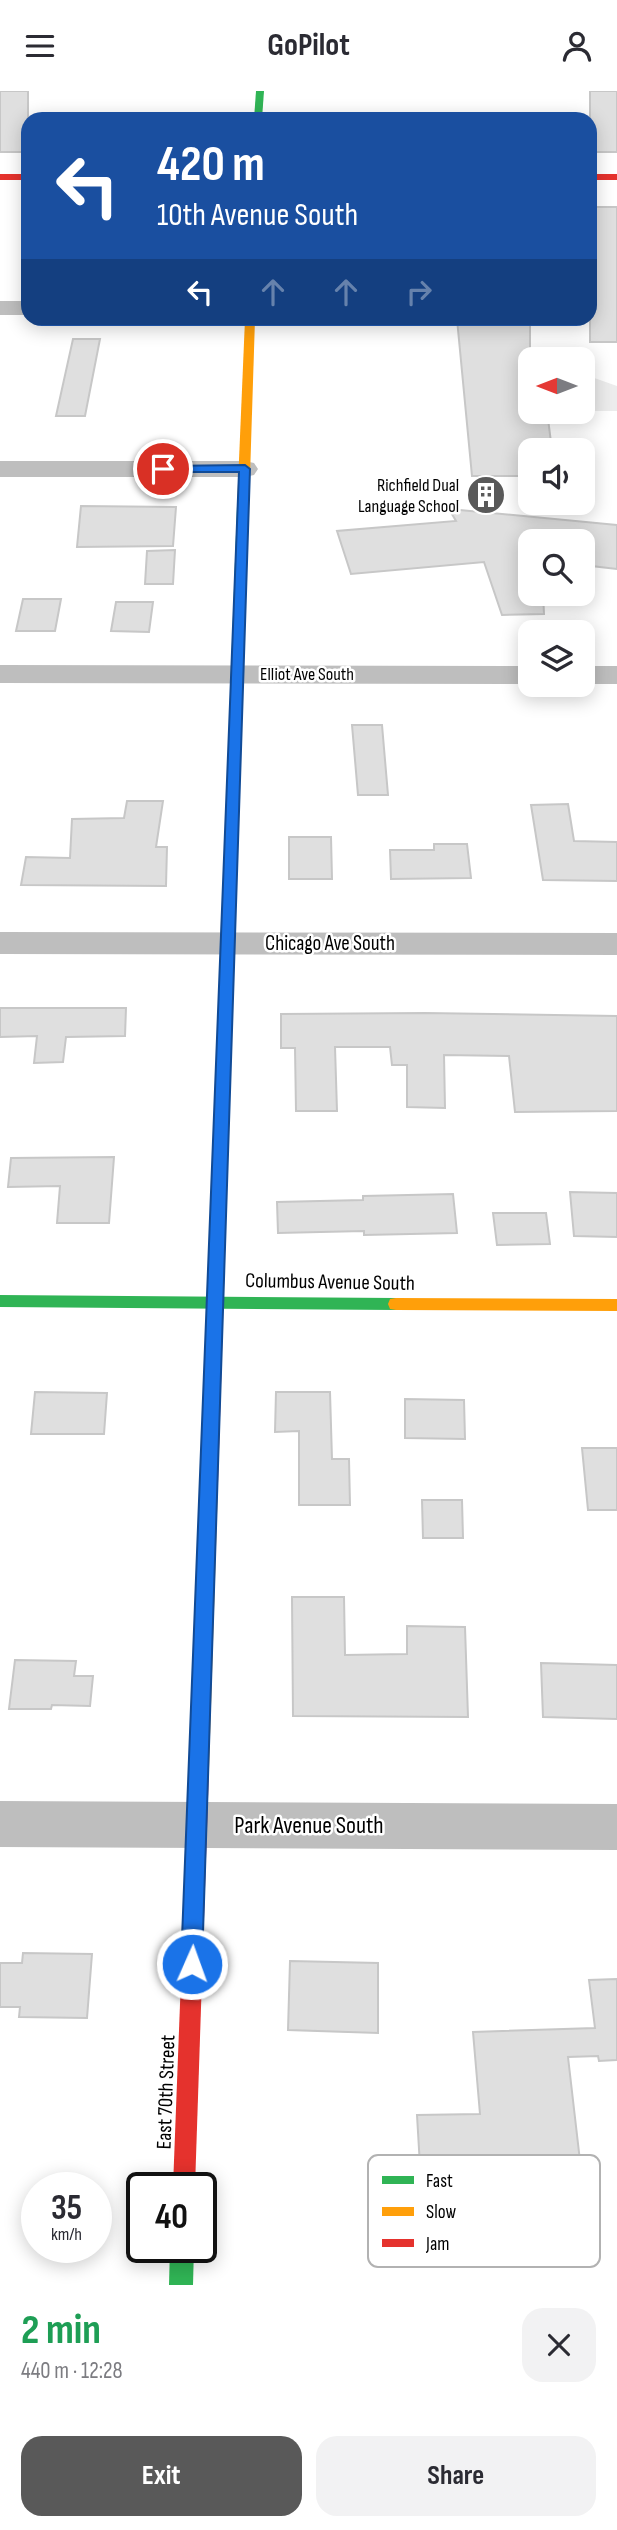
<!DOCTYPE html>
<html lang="en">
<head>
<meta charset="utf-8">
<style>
	body { margin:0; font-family:"Sofia Sans Condensed",sans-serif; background:#f2f2f3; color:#2b2b33; height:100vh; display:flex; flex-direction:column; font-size:26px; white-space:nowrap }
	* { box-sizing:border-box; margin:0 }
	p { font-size:23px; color:#7c7c81 }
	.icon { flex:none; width:38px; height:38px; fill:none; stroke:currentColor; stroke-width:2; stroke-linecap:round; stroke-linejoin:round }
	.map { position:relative; height:2194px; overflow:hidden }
	.panel { display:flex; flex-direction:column; background:#fff; flex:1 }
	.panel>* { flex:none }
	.guide { position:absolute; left:21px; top:21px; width:576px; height:214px; border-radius:21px; box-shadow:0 4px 18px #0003; background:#1a4fa0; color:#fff; overflow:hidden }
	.needle { width:46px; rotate:270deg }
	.buttons { position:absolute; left:518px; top:256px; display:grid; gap:14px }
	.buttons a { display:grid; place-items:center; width:77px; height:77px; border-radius:14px; background:#fff; box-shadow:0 4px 18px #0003; font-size:35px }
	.speed { position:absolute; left:21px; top:2081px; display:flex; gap:14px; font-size:35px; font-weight:700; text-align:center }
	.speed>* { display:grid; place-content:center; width:91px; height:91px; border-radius:50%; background:#fff; box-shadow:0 4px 18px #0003; line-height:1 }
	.speed small { font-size:18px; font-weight:400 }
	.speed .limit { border:4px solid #111; border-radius:10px; background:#fff; color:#111 }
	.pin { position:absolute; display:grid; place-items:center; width:60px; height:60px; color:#fff; margin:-30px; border:4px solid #fff; border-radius:50%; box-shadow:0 2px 7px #0007 }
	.me { position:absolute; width:77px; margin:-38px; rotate:2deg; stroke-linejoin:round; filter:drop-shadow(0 0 5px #0008) }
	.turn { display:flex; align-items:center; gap:24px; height:147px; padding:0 21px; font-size:32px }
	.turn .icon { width:91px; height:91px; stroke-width:2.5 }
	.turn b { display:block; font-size:49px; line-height:60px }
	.lanes { display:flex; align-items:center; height:66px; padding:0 21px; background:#0003; justify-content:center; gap:35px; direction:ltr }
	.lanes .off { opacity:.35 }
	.round { display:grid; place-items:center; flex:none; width:74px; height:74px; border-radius:21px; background:#f2f2f3 }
	.headline { display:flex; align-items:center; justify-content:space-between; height:119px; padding:0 21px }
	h1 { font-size:42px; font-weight:700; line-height:52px; color:#1e9e55 }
	.button { display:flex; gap:14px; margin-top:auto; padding:14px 21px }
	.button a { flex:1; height:80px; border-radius:21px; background:#595959; color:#fff; font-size:28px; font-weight:700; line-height:80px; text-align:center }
	.button a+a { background:#f2f2f3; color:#2b2b33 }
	header { display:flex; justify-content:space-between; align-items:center; height:91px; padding:0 21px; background:#fff; font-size:32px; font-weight:700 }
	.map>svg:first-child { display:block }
	.green { fill:#ececec }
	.building { fill:#dfdfdf; stroke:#c7c7c7; stroke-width:2 }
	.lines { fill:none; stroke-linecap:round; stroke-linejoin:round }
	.street { fill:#bebebe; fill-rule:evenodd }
	.fast { fill:#30b455; fill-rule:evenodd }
	.slow { fill:#ff9f0a; fill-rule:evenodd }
	.jam { fill:#e5322d; fill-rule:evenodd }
	.route { fill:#1a73e8; stroke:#114b97; stroke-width:2 }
	.labels { text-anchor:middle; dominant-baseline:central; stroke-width:5; stroke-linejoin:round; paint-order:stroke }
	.far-poi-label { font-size:18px; fill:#000; stroke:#fff; text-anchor:end }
	.far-street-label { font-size:18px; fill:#000; stroke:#fff }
	.street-label { font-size:21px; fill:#000; stroke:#fff }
	.near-street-label { font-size:24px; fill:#000; stroke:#fff }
	.key { fill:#fff; stroke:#b2b2b2; stroke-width:2 }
	.key-label { font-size:19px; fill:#000 }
</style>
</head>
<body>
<header><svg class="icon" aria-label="menu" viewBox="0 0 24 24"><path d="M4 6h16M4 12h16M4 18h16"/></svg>GoPilot<svg class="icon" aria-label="person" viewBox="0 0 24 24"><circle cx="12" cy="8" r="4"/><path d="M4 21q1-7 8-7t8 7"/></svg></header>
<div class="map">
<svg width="617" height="2194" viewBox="0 0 617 2194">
	<rect width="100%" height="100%" fill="#fff"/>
	<polygon class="green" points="583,283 617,295 617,320 583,320"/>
	<g class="building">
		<rect x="0" y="0" width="28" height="61"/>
		<rect x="590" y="0" width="27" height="61"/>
		<rect x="590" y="116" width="27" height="135"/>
		<polygon points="457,228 530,228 530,320 547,320 552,359 530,359 530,385 472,385"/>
		<polygon points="73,248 100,248 85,325 56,325"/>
		<polygon points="81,415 176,416 173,455 77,456"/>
		<polygon points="449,418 617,434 617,478 583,474 583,450 530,450 530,502 543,502 544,523 502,524 484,471 351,483 337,440 456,430"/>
		<polygon points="175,459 173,493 145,493 147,460"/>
		<polygon points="23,508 61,508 55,540 16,540"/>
		<polygon points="116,511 153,511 149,541 111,540"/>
		<polygon points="352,634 382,634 388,704 358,704"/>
		<polygon points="127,710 163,710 156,756 167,756 166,795 21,794 26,766 70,767 72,728 124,727"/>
		<polygon points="568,713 574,750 617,751 617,790 543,789 531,714"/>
		<polygon points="289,746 331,746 332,788 289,788"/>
		<polygon points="434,753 467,753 471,787 391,788 390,759 434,759"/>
		<polygon points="0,917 126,917 125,945 66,946 63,971 34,972 37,945 0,946"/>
		<polygon points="425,922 617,925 617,1020 515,1021 509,965 444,964 445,1017 407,1016 407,974 392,974 390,956 335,956 337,1020 296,1020 295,957 281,957 281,923"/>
		<polygon points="114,1066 109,1132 57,1132 60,1095 8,1096 11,1067"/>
		<polygon points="570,1101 617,1102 617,1146 574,1145"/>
		<polygon points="453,1103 457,1142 364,1144 364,1140 278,1142 277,1111 363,1109 363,1105"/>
		<polygon points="493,1122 546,1122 550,1153 497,1154"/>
		<polygon points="35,1301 107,1302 104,1343 31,1343"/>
		<polygon points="276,1301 330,1301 332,1368 349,1368 350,1414 299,1414 299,1340 275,1341"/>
		<polygon points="405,1308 464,1309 465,1348 405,1347"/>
		<polygon points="582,1357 617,1357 617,1419 588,1419"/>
		<polygon points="422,1409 462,1409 463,1447 423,1447"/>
		<polygon points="292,1506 344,1506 345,1564 407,1563 407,1535 465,1536 468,1626 293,1625"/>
		<polygon points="15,1569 76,1570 74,1585 93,1585 90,1615 52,1614 51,1618 9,1618"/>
		<polygon points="541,1572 617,1574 617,1628 543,1626"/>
		<polygon points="23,1862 92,1863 87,1927 19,1926 20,1916 0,1916 0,1872 22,1872"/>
		<polygon points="290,1870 378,1872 378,1942 288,1939"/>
		<polygon points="617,1888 617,1969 599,1970 598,1965 568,1966 580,2070 493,2073 495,2091 421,2092 417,2024 480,2023 473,1941 595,1937 589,1889"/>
	</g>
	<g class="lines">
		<g class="street">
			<rect x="0" y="210" width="28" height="14"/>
			<polygon points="0,370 245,370 254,372 258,378 254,384 245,386 0,386"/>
			<polygon points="0,574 530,575 530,593 0,592"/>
			<rect x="583" y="575" width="34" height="18"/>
			<polygon points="0,841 617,842 617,864 0,863"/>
			<polygon points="0,1710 617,1713 617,1759 0,1756"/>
		</g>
		<g class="fast">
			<polygon points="256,0 264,0 262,28 254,28"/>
			<polygon points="243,413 249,416 232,933 225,938 218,933 237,416"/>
			<polygon points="0,1204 396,1207 402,1208 404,1213 402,1218 396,1219 0,1216"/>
			<polygon points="170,2156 194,2156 193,2194 169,2194"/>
		</g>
		<g class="slow">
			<polygon points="245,228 255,228 249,416 243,419 237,416"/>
			<polygon points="396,1207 617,1208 617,1220 396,1219 390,1218 388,1213 390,1208"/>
			<polygon points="209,1385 215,1387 218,1392 209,1678 206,1685 199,1687 192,1685 189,1678 200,1392 203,1387"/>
		</g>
		<g class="jam">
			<rect x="0" y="83" width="28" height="6"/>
			<rect x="590" y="83" width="27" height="6"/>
			<polygon points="225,928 232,933 218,1392 215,1397 209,1399 203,1397 200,1392 218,933"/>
			<polygon points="199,1669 206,1671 209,1678 195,2096 173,2096 189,1678 192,1671"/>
		</g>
	</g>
	<polygon class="route" points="245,374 250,378 202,1873 199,1881 192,1884 184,1881 181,1873 239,381 163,381 158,378 163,375"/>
	<defs>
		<symbol id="building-disc" viewBox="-11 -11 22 22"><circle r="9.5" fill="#595959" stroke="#fff"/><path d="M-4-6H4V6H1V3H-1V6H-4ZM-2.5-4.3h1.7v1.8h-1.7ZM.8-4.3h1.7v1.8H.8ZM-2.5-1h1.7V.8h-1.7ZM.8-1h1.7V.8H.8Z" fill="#fff"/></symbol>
	</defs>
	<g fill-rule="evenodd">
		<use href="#building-disc" x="464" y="382" width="44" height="44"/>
	</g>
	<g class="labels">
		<g class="far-poi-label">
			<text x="459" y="394">Richfield Dual<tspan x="459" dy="21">Language School</tspan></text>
		</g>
		<g class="far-street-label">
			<text x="307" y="583">Elliot Ave South</text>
		</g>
		<g class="street-label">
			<text x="330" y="852">Chicago Ave South</text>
			<text transform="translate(330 1191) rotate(1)">Columbus Avenue South</text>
			<text transform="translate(166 2001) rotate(-88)">East 70th Street</text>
		</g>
		<g class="near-street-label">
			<text x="309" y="1734">Park Avenue South</text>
		</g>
	</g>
	<rect x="368" y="2064" width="232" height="112" rx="10" class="key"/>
	<rect x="382" y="2085" width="32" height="8" fill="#30b455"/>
	<rect x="382" y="2116" width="32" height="9" fill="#ff9f0a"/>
	<rect x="382" y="2148" width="32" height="8" fill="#e5322d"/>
	<g class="key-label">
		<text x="426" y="2096">Fast</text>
		<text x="426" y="2127">Slow</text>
		<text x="426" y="2159">Jam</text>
	</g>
</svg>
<div class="buttons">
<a><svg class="needle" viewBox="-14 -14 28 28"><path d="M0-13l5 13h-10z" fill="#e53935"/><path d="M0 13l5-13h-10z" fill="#7c7c81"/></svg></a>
<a><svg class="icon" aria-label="sound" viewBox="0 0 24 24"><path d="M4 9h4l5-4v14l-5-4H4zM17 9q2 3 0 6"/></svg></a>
<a><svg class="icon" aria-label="search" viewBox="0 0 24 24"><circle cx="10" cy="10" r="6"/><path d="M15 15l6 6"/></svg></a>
<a><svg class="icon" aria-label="layers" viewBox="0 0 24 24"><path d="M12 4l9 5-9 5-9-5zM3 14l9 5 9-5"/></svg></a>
</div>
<div class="speed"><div>35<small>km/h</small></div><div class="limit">40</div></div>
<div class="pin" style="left:163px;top:378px;background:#d93025"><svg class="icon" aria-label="arrive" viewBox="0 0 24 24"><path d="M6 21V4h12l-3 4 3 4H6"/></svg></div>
<svg class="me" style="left:192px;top:1873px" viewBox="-20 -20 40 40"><circle r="17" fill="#1a73e8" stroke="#fff" stroke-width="3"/><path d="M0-11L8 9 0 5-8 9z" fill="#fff"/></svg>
<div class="guide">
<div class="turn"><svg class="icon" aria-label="left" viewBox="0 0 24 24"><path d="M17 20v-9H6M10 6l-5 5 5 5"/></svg><div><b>420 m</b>10th Avenue South</div></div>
<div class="lanes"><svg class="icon" aria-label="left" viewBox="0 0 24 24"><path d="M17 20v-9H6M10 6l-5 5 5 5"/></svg><svg class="icon off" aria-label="ahead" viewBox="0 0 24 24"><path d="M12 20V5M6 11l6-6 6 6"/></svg><svg class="icon off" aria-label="ahead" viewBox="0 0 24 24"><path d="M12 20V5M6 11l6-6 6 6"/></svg><svg class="icon off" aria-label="right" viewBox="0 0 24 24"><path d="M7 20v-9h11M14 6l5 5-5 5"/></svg></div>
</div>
</div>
<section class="panel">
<div class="headline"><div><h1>2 min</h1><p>440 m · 12:28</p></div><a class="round"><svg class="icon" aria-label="close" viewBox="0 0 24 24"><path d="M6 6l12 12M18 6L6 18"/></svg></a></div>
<div class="button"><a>Exit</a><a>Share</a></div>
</section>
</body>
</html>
